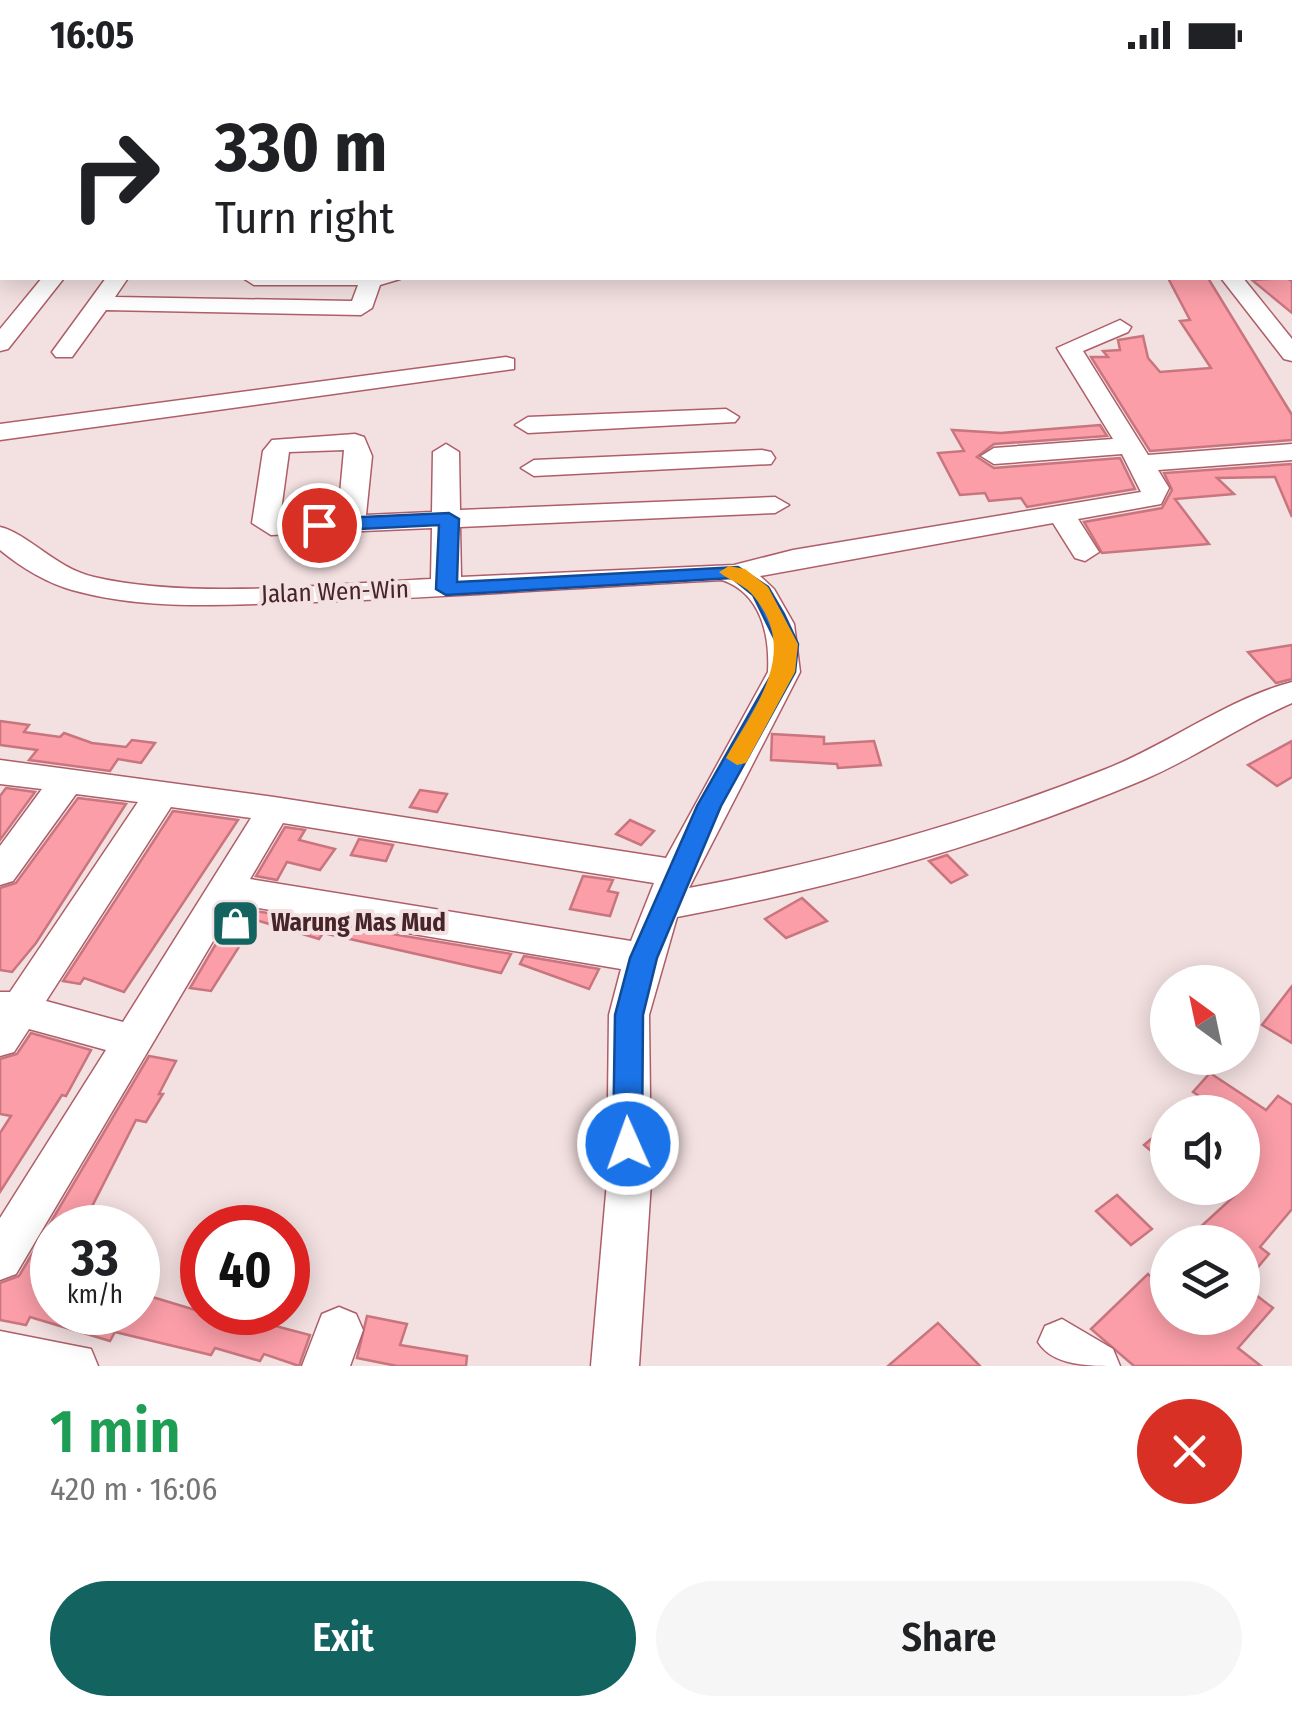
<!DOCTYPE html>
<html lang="en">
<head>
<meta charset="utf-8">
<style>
	body { margin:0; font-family:"Fira Sans Condensed",sans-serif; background:#f6f6f6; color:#202124; height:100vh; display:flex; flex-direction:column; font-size:38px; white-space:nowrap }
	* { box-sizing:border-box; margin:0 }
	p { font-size:32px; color:#757577 }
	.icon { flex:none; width:55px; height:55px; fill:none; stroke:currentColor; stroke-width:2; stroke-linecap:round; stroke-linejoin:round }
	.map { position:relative; height:1296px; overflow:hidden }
	.panel { display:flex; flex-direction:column; background:#fff; flex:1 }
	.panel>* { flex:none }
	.guide { position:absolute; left:0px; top:0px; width:1292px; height:210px; box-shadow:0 5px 25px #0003; background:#fff; color:#202124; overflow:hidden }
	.needle { width:65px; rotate:327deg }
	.buttons { position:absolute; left:1150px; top:895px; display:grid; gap:20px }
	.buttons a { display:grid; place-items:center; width:110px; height:110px; border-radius:50%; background:#fff; box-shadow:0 5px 25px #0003; font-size:50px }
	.speed { position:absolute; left:30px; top:1135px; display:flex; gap:20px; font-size:50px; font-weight:700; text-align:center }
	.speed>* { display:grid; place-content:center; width:130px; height:130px; border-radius:50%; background:#fff; box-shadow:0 5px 25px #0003; line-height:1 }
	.speed small { font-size:25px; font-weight:400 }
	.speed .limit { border:15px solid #d22; background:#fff; color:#111 }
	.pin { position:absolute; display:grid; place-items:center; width:85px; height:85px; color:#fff; margin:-42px; border:5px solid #fff; border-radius:50%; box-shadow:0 2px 10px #0007 }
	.me { position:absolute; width:110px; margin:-55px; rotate:358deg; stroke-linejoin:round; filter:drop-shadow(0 0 8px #0008) }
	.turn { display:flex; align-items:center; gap:35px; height:210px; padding:0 50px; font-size:45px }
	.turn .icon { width:130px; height:130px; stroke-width:2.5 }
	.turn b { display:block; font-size:70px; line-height:85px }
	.round { display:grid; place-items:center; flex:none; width:105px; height:105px; border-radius:52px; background:#f6f6f6 }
	.headline { display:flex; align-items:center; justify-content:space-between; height:170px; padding:0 50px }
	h1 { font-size:60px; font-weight:600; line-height:75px; color:#1e9e55 }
	.button { display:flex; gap:20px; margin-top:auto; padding:20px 50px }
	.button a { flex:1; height:115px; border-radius:60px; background:#136361; color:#fff; font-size:40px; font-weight:600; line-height:115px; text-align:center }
	.button a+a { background:#f6f6f6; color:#202124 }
	.status { display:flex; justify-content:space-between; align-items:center; height:70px; padding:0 50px; background:#fff; direction:ltr }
	.status svg { height:28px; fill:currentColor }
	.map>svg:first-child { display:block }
	.building { fill:#fb9ea8; stroke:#c8757e; stroke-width:2.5 }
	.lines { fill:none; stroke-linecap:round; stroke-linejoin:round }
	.minor-casing { stroke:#ae5e68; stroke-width:3 }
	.minor { fill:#fff; fill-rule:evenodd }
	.route { fill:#1a73e8; stroke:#114b97; stroke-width:2.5 }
	.slow { fill:#f59e0b }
	.labels { text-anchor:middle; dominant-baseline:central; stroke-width:8; stroke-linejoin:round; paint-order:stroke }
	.street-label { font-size:25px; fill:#462428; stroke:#f3e0e1 }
	.poi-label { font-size:25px; font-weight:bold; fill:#462428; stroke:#f3e0e1; text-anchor:start }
</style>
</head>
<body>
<div class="status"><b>16:05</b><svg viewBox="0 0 49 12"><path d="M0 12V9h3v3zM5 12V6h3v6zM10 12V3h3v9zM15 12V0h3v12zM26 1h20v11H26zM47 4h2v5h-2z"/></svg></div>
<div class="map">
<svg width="1292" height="1296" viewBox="0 0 1292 1296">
	<rect width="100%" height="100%" fill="#f3e0e1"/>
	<g class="building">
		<polygon points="1168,208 1208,208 1292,345 1292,370 1150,381 1091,287 1108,287 1103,281 1120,280 1118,270 1143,266 1148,288 1160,302 1211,298 1180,251 1190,250"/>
		<polygon points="1286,208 1292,211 1292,243 1252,210"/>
		<polygon points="1100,355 1107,366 994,374 977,387 994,398 1120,388 1135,419 1027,437 1021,428 989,431 985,423 960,425 938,383 964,381 952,360 1001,363"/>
		<polygon points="1292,394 1292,447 1275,407 1217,408 1234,424 1175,429 1209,474 1102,483 1084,452 1162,438 1172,420 1164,403"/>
		<polygon points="1292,575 1292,609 1276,613 1248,582"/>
		<polygon points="0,651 29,655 24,662 60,667 64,663 92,673 126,677 132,670 155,673 141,693 118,689 110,701 29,690 37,680 0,675"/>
		<polygon points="772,664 824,667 824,674 874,671 881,695 838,698 837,694 771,690"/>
		<polygon points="1292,671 1292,707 1277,716 1248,695"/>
		<polygon points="6,718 35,722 0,770 0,726"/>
		<polygon points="420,720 447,724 437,742 410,737"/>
		<polygon points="78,728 126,734 36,873 12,902 0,900 0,818 16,813"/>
		<polygon points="173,741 238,750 124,922 84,908 80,914 63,911"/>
		<polygon points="630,750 654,761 641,775 616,764"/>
		<polygon points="285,757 305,760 299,770 335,779 320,800 287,792 277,810 256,806"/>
		<polygon points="359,769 393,775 386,791 351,785"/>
		<polygon points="947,785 967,805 951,813 929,791"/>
		<polygon points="583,806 613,810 608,821 618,823 610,846 570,839"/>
		<polygon points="802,828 827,851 786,868 765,849"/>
		<polygon points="237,838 511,884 501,903 323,863 319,869 256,850 211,921 190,918"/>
		<polygon points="524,886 599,899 589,919 520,894"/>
		<polygon points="1292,916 1292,973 1262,955"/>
		<polygon points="31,963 91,980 66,1026 62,1025 0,1122 0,1063 11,1046 0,1044 0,989 17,984"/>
		<polygon points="149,986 176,991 159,1024 163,1024 146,1052 136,1050 81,1158 52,1152 52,1242 139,1242 149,1226 202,1242 222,1242 310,1265 299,1296 264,1284 260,1291 215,1278 211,1285 115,1262 110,1271 30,1247 26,1255 0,1250 0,1213 19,1206"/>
		<polygon points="1210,1003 1266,1040 1278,1026 1292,1035 1292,1139 1260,1177 1269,1184 1243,1215 1273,1238 1238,1278 1261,1296 1134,1296 1091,1259 1148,1204 1168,1222 1168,1248 1242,1248 1242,1172 1210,1172 1196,1161 1242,1119 1242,1042 1224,1042 1193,1022"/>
		<polygon points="1168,1055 1168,1095 1144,1075"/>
		<polygon points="1117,1125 1152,1159 1131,1175 1096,1141"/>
		<polygon points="367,1246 407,1254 400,1275 467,1286 466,1296 397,1296 357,1288"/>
		<polygon points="938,1253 980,1296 888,1296"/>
	</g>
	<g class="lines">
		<defs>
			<g id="minor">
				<polygon points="832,0 855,0 856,2 833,2"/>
				<polygon points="908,0 930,0 931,2 909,2"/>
				<polygon points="964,0 985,0 986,2 965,2"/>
				<polygon points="1074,0 1093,0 1094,2 1073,2"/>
				<rect x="1290" y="51" width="2" height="11"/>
				<rect x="1290" y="79" width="2" height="12"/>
				<polygon points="1290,114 1292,115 1292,127 1290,126"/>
				<rect x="1290" y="163" width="2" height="13"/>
				<rect x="1290" y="194" width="2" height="13"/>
				<polygon points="42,208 64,208 8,279 0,281 0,259"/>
				<polygon points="106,208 128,208 115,227 352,231 358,215 254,215 243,208 400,209 380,215 372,238 361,245 106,240 72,287 56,287 52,282"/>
				<polygon points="1221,208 1243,208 1292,269 1292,291 1284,289"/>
				<path d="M1120,250L1131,257L1128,262L1083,281L1148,385L1292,374V390L1158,400L1169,418L1161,434L1078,449L1099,482L1085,491L1075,488L1053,453L760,506L774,519L794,554L800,602L689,818C832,791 971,753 1106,699C1169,674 1227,629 1292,612V633C1241,655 1195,688 1143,710C994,773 837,817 677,847L649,945L651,1112L639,1296H591L607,1112L609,945L621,899L235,834L16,1204L0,1210V1148L106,980L29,959L14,982L0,986V922H10L138,732L76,724L13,811L0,815V776L42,719L0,714V690L274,727L666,788L768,602C770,565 761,523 722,510C585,517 450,527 314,532C234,534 150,542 72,520C45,512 22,498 0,480V457C29,464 55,498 94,507C193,530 329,514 431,509L432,458L271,465L252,453L263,381L272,370L355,364L364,367L372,386L366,445L432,442L433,382L446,374L459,382L460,440L775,427L789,435L775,443L460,457L461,507L734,495L793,480L1141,422L1122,384L994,394L981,386L994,378L1113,369L1057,278ZM344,380L338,446L280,448L289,382ZM171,737L251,748L123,952L46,931ZM283,753L654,813L631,871L250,809Z"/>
				<polygon points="506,287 514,289 514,299 0,370 0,354"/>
				<polygon points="726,339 739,347 735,352 528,363 515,355 528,347"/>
				<polygon points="762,380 771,382 775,388 771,394 534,406 521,398 534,390"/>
				<polygon points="339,1237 356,1244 363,1260 350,1296 302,1296 322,1244"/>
				<path d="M1062,1249L1113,1279L1120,1296C1088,1296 1053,1296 1038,1272L1045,1256Z"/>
				<polygon points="0,1261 91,1279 98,1296 0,1296"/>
			</g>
		</defs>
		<use href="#minor" class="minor-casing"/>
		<use href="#minor" class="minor"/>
	</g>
	<polygon class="route" points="449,443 459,449 457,512 738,497 768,517 784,544 798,574 795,602 721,736 657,888 643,945 642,1074 638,1083 628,1087 617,1083 613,1074 615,945 630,888 697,736 773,602 777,574 753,525 732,508 446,525 436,519 439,455 319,461 309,455 319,449"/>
	<path class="slow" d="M729,496L745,499L768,517L798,574L795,602L746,693L737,695L726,688C756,634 802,581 751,523C741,513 728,510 719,502Z"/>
	<defs>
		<symbol id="shop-square" viewBox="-11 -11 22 22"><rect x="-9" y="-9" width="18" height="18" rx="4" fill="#136361" stroke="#f3e0e1"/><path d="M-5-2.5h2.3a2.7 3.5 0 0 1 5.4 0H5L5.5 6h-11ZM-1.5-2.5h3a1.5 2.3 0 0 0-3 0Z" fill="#fff"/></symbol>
	</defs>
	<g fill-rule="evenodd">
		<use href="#shop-square" x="208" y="826" width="55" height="55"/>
	</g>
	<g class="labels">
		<g class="street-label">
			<text transform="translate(335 522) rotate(-2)">Jalan Wen-Win</text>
		</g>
		<g class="poi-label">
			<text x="271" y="853">Warung Mas Mud</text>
		</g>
	</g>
</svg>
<div class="buttons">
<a><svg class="needle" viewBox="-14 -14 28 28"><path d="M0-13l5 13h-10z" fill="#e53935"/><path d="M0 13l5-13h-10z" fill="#757577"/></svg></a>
<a><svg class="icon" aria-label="sound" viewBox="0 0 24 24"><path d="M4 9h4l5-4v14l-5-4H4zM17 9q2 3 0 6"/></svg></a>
<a><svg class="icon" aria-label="layers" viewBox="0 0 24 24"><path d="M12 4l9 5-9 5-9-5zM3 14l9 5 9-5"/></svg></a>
</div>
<div class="speed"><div>33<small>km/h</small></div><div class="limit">40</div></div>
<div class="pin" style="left:319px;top:455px;background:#d93025"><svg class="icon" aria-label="arrive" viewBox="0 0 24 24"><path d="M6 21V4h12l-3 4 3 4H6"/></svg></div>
<svg class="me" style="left:628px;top:1074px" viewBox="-20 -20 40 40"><circle r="17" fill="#1a73e8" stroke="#fff" stroke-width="3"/><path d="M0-11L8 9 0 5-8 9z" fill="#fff"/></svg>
<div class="guide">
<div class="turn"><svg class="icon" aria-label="right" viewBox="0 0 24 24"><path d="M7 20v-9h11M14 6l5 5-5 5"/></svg><div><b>330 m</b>Turn right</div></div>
</div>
</div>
<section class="panel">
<div class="headline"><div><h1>1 min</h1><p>420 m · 16:06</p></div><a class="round" style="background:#d93025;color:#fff"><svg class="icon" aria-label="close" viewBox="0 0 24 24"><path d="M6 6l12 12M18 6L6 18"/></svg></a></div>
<div class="button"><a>Exit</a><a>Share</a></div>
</section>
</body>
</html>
